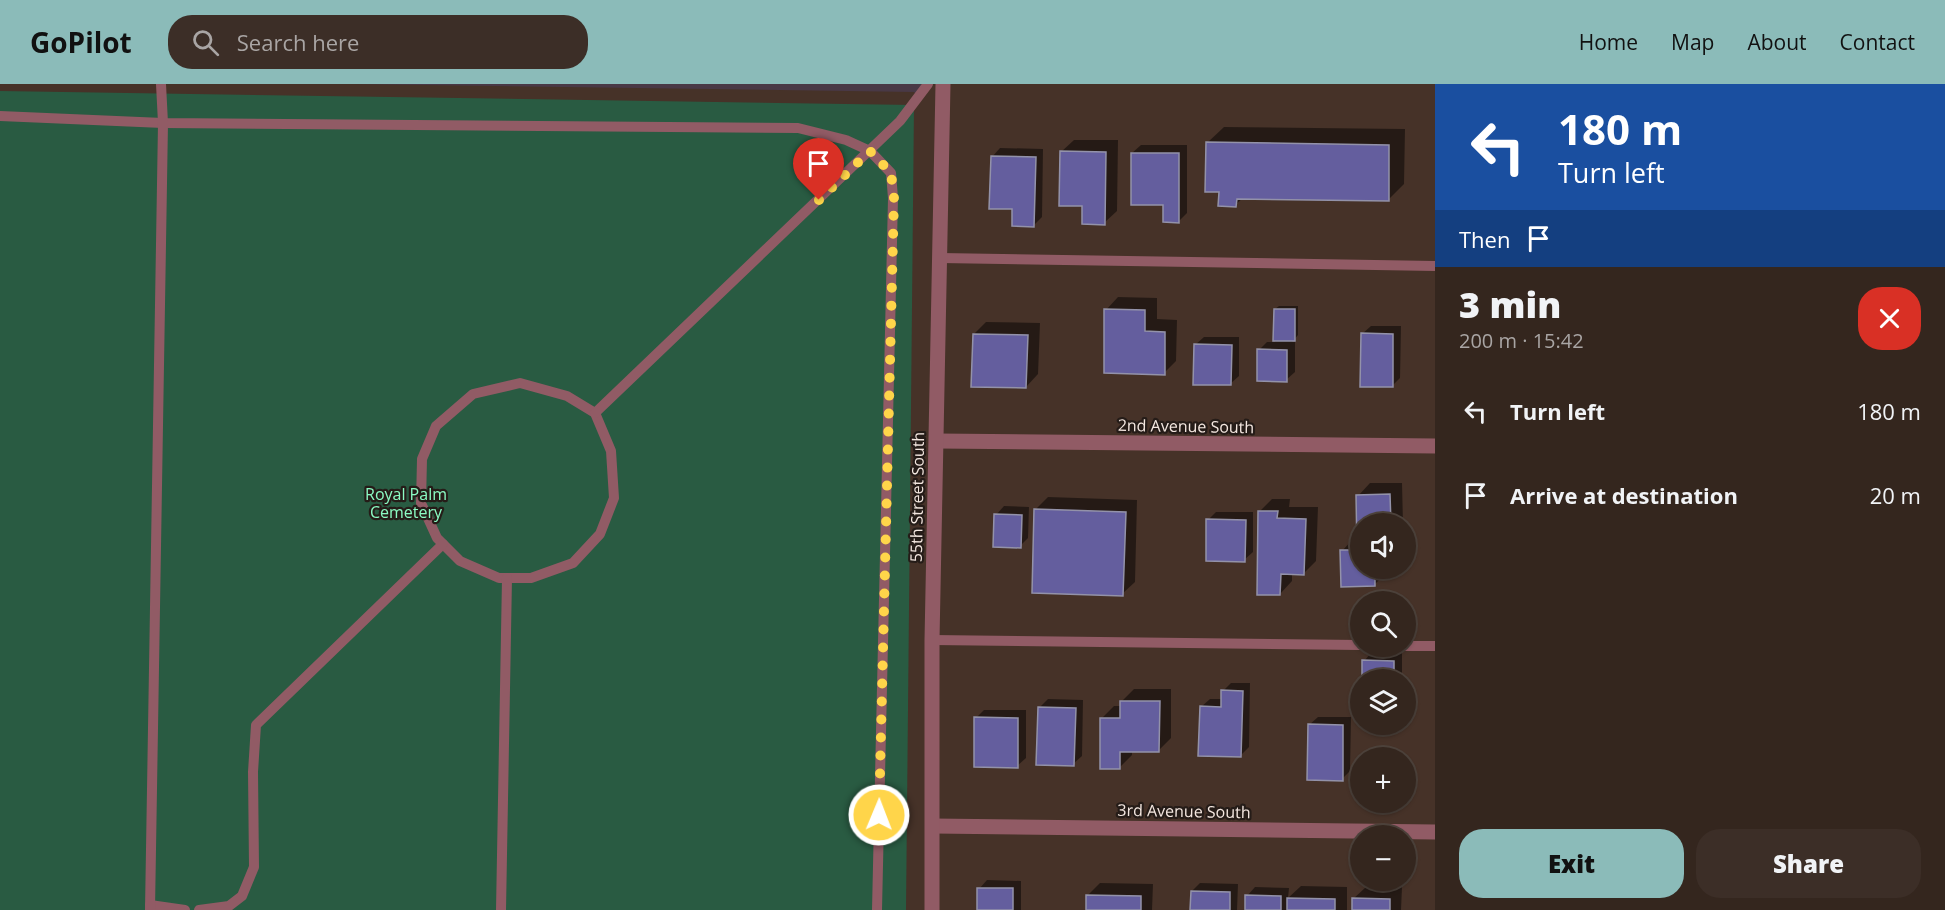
<!DOCTYPE html>
<html lang="en">
<head>
<meta charset="utf-8">
<style>
	body { margin:0; font-family:"Open Sans",sans-serif; background:#3c2e27; color:#f1f3f6; height:100vh; display:flex; flex-direction:column; font-size:22px; white-space:nowrap }
	* { box-sizing:border-box; margin:0 }
	p { font-size:20px; color:#a9a5a4 }
	.icon { flex:none; width:33px; height:33px; fill:none; stroke:currentColor; stroke-width:2; stroke-linecap:round; stroke-linejoin:round }
	.map { position:relative; flex:1; overflow:hidden }
	.drawer { display:flex; flex-direction:column; background:#34261e; width:510px }
	.drawer>* { flex:none }
	.hud { background:#1a4fa0; color:#fff; overflow:hidden }
	.fabs { position:absolute; left:1350px; top:429px; display:grid; gap:12px }
	.fabs a { display:grid; place-items:center; width:66px; height:66px; border-radius:50%; background:#34261e; box-shadow:0 2px 4px #0004,0 0 0 2px #4e433c; font-size:30px }
	.pin { position:absolute; display:grid; place-items:center; width:51px; height:51px; color:#fff; margin:-62px -26px; border-radius:50% 50% 50% 0; rotate:-45deg; box-shadow:0 0 6px #0007 }
	.pin .icon { rotate:45deg }
	.me { position:absolute; width:66px; margin:-33px; rotate:1deg; stroke-linejoin:round; filter:drop-shadow(0 0 4px #0008) }
	.turn { display:flex; align-items:center; gap:21px; height:126px; padding:0 24px; font-size:27px }
	.turn .icon { width:78px; height:78px; stroke-width:2.5 }
	.turn b { display:block; font-size:42px; line-height:51px }
	.then { display:flex; align-items:center; height:57px; padding:0 24px; background:#0003; gap:12px; font-size:22px }
	.round { display:grid; place-items:center; flex:none; width:63px; height:63px; border-radius:24px; background:#3c2e27 }
	.head { display:flex; align-items:center; justify-content:space-between; height:102px; padding:0 24px }
	h1 { font-size:36px; font-weight:800; line-height:45px }
	.button { display:flex; gap:12px; margin-top:auto; padding:12px 24px }
	.button a { flex:1; height:69px; border-radius:24px; background:#8bbbb9; color:#111; font-size:24px; font-weight:800; line-height:69px; text-align:center }
	.button a+a { background:#3c2e27; color:#f1f3f6 }
	ul { padding:0; list-style:none }
	li { display:flex; align-items:center; gap:18px; height:84px; padding:0 24px }
	li div { flex:1 }
	li b { display:block; font-size:22px }
	li em { font-style:normal }
	header { display:flex; align-items:center; gap:36px; box-sizing:border-box; height:84px; padding:0 30px; background:#8bbbb9; color:#111 }
	header strong { font-size:28px }
	nav { display:flex; gap:33px; margin-inline-start:auto; font-size:21px }
	.search { width:420px; height:54px; background:#3c2e27; display:flex; align-items:center; gap:15px; box-sizing:border-box; padding:0 21px; border-radius:24px; color:#a9a5a4; font-size:22px }
	main { display:flex; flex:1; min-height:0 }
	.map>svg:first-child { display:block }
	.commercial { fill:#493946 }
	.green { fill:#295b42 }
	.shadow { fill:#0007 }
	.building { fill:#645e9e; stroke:#9392a9; stroke-width:1.5 }
	.lines { fill:none; stroke-linecap:round; stroke-linejoin:round }
	.service { stroke:#915b65; stroke-width:10 }
	.minor { stroke:#915b65; stroke-width:15 }
	.route { stroke:#ffd54a; stroke-width:10; stroke-dasharray:0 18 }
	.labels { text-anchor:middle; dominant-baseline:central; stroke-width:4.5; stroke-linejoin:round; paint-order:stroke }
	.street-label { font-size:16px; fill:#f4e7e0; stroke:#251c18 }
	.park-label { font-size:16px; fill:#8bfbc3; stroke:#251c18 }
</style>
</head>
<body>
<header>
<strong>GoPilot</strong>
<div class="search"><svg class="icon" aria-label="search" viewBox="0 0 24 24"><circle cx="10" cy="10" r="6"/><path d="M15 15l6 6"/></svg>Search here</div>
<nav><a>Home</a><a>Map</a><a>About</a><a>Contact</a></nav>
</header>
<main>
<div class="map">
<svg width="1435" height="826" viewBox="0 0 1435 826">
	<rect width="100%" height="100%" fill="#463228"/>
	<polygon class="commercial" points="354,0 921,0 921,16 914,8"/>
	<polygon class="green" points="0,7 914,21 906,826 0,826"/>
	<g class="shadow">
		<polygon points="1224,43 1405,45 1404,100 1388,116 1243,114 1235,121 1220,107 1207,59"/>
		<polygon points="1074,56 1118,56 1117,127 1104,139 1083,121 1061,68"/>
		<polygon points="1141,61 1187,61 1187,129 1179,137 1165,119 1132,69"/>
		<polygon points="1000,64 1043,65 1042,133 1034,141 1014,123 992,73"/>
		<polygon points="1118,213 1157,214 1157,235 1177,236 1176,277 1164,289 1106,226"/>
		<polygon points="1279,222 1298,222 1298,251 1292,258 1295,258 1295,288 1286,296 1259,266 1267,258 1275,258 1275,225"/>
		<polygon points="986,238 1040,239 1038,290 1026,303 974,250"/>
		<polygon points="1371,242 1401,242 1400,294 1392,302 1362,250"/>
		<polygon points="1204,253 1239,253 1239,292 1230,300 1195,261"/>
		<polygon points="1370,399 1402,399 1403,440 1360,440 1360,484 1387,484 1387,488 1374,501 1342,467 1354,454 1359,454 1358,412"/>
		<polygon points="1048,413 1137,416 1135,498 1122,510 1036,425"/>
		<polygon points="1272,415 1290,415 1289,423 1318,423 1316,477 1304,489 1292,489 1292,497 1280,510 1260,427"/>
		<polygon points="1004,422 1029,423 1028,454 1020,462 996,431"/>
		<polygon points="1216,428 1253,428 1253,468 1244,476 1208,436"/>
		<polygon points="1372,568 1402,569 1402,596 1363,596 1364,577"/>
		<polygon points="1231,599 1250,599 1249,663 1240,672 1201,623 1210,615 1223,615 1223,607"/>
		<polygon points="1134,605 1171,605 1171,654 1159,666 1132,666 1132,671 1120,683 1102,634 1114,622 1122,622 1122,617"/>
		<polygon points="1048,615 1083,616 1082,672 1073,680 1039,624"/>
		<polygon points="984,626 1026,626 1026,674 1017,682 976,634"/>
		<polygon points="1318,633 1351,633 1350,687 1342,695 1309,641"/>
		<polygon points="987,796 1021,797 1021,826 979,826 979,805"/>
		<polygon points="1100,799 1153,800 1152,826 1087,826 1088,811"/>
		<polygon points="1200,799 1238,800 1237,826 1192,826 1192,807"/>
		<polygon points="1301,802 1347,803 1347,826 1247,826 1247,812 1255,803 1289,804 1288,814"/>
		<polygon points="1366,803 1402,803 1401,826 1353,826 1353,815"/>
	</g>
	<g class="building">
		<polygon points="1206,58 1389,61 1389,117 1237,115 1236,123 1218,122 1219,108 1205,108"/>
		<polygon points="1060,67 1106,68 1105,141 1082,140 1082,122 1059,122"/>
		<polygon points="1131,69 1179,69 1179,139 1163,138 1163,121 1131,121"/>
		<polygon points="991,72 1036,73 1034,143 1012,142 1012,125 989,125"/>
		<polygon points="1104,225 1145,226 1145,247 1165,248 1165,291 1104,289"/>
		<polygon points="1274,225 1295,225 1295,257 1273,257"/>
		<polygon points="1361,249 1393,250 1393,303 1360,303"/>
		<polygon points="973,250 1028,251 1026,304 971,303"/>
		<polygon points="1194,260 1232,261 1231,301 1193,301"/>
		<polygon points="1257,265 1287,266 1287,298 1257,297"/>
		<polygon points="1390,410 1391,440 1360,440 1360,484 1375,484 1375,502 1341,503 1340,466 1357,466 1356,411"/>
		<polygon points="1034,425 1126,428 1123,512 1032,509"/>
		<polygon points="1258,427 1278,427 1277,434 1306,435 1304,491 1281,490 1280,511 1257,511"/>
		<polygon points="994,430 1022,431 1021,464 993,463"/>
		<polygon points="1206,435 1246,436 1245,478 1206,477"/>
		<polygon points="1362,576 1394,577 1394,596 1362,596"/>
		<polygon points="1221,606 1243,607 1241,673 1198,672 1200,622 1221,623"/>
		<polygon points="1120,617 1160,617 1159,668 1120,668 1120,685 1100,685 1100,634 1120,634"/>
		<polygon points="1038,623 1076,624 1074,682 1036,681"/>
		<polygon points="974,633 1018,634 1018,684 974,683"/>
		<polygon points="1308,640 1343,641 1343,697 1307,696"/>
		<rect x="977" y="804" width="36" height="22"/>
		<polygon points="1191,807 1230,808 1230,826 1190,826"/>
		<polygon points="1086,811 1141,812 1141,826 1086,826"/>
		<polygon points="1245,811 1281,812 1281,826 1245,826"/>
		<polygon points="1287,814 1335,815 1335,826 1287,826"/>
		<polygon points="1352,814 1390,815 1390,826 1352,826"/>
	</g>
	<g class="lines">
		<g class="service">
			<polyline points="0,32 163,39 798,44 846,56 870,67 891,89 893,114 877,826"/>
			<polyline points="940,174 1435,182"/>
			<polygon points="520,299 567,312 595,329 611,367 614,414 600,450 573,479 531,494 499,494 460,477 437,454 421,419 422,375 436,342 473,310"/>
			<polyline points="595,329 900,37 928,0"/>
			<polyline points="932,556 1360,561"/>
			<polyline points="1406,562 1435,562"/>
			<polyline points="150,821 185,826"/>
			<polyline points="150,826 163,39 161,0"/>
			<polyline points="199,826 229,822 242,812 254,783 253,688 256,641 443,460"/>
			<polyline points="501,826 507,494"/>
		</g>
		<g class="minor">
			<polyline points="937,357 1435,362"/>
			<polyline points="933,742 1435,748"/>
			<polyline points="932,826 932,556 943,0"/>
		</g>
	</g>
	<g class="lines">
		<polyline class="route" points="819,116 870,67 891,89 894,114 879,731"/>
	</g>
	<g class="labels">
		<g class="street-label">
			<text transform="translate(1186 342) rotate(1)">2nd Avenue South</text>
			<text transform="translate(917 413) rotate(-89)">55th Street South</text>
			<text transform="translate(1184 727) rotate(1)">3rd Avenue South</text>
		</g>
		<g class="park-label">
			<text x="406" y="410">Royal Palm<tspan x="406" dy="18">Cemetery</tspan></text>
		</g>
	</g>
</svg>
<div class="fabs">
<a><svg class="icon" aria-label="sound" viewBox="0 0 24 24"><path d="M4 9h4l5-4v14l-5-4H4zM17 9q2 3 0 6"/></svg></a>
<a><svg class="icon" aria-label="search" viewBox="0 0 24 24"><circle cx="10" cy="10" r="6"/><path d="M15 15l6 6"/></svg></a>
<a><svg class="icon" aria-label="layers" viewBox="0 0 24 24"><path d="M12 4l9 5-9 5-9-5zM3 14l9 5 9-5"/></svg></a>
<a>+</a>
<a>−</a>
</div>
<div class="pin" style="left:819px;top:116px;background:#d93025"><svg class="icon" aria-label="arrive" viewBox="0 0 24 24"><path d="M6 21V4h12l-3 4 3 4H6"/></svg></div>
<svg class="me" style="left:879px;top:731px" viewBox="-20 -20 40 40"><circle r="17" fill="#ffd54a" stroke="#fff" stroke-width="3"/><path d="M0-11L8 9 0 5-8 9z" fill="#fff"/></svg>
</div>
<section class="drawer">
<div class="hud">
<div class="turn"><svg class="icon" aria-label="left" viewBox="0 0 24 24"><path d="M17 20v-9H6M10 6l-5 5 5 5"/></svg><div><b>180 m</b>Turn left</div></div>
<div class="then">Then<svg class="icon" aria-label="arrive" viewBox="0 0 24 24"><path d="M6 21V4h12l-3 4 3 4H6"/></svg></div>
</div>
<div class="head"><div><h1>3 min</h1><p>200 m · 15:42</p></div><a class="round" style="background:#d93025;color:#fff"><svg class="icon" aria-label="close" viewBox="0 0 24 24"><path d="M6 6l12 12M18 6L6 18"/></svg></a></div>
<ul>
<li><svg class="icon" aria-label="left" viewBox="0 0 24 24"><path d="M17 20v-9H6M10 6l-5 5 5 5"/></svg><div><b>Turn left</b></div><em>180 m</em></li>
<li><svg class="icon" aria-label="arrive" viewBox="0 0 24 24"><path d="M6 21V4h12l-3 4 3 4H6"/></svg><div><b>Arrive at destination</b></div><em>20 m</em></li>
</ul>
<div class="button"><a>Exit</a><a>Share</a></div>
</section>
</main>
</body>
</html>
